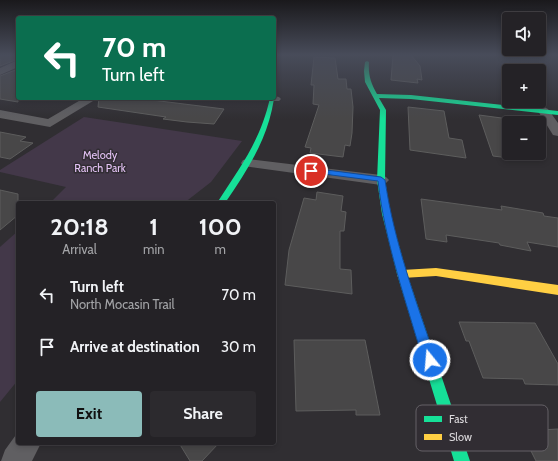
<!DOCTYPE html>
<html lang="en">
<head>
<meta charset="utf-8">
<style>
	body { margin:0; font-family:Cabin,sans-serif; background:#2c2a2e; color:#f1f3f6; height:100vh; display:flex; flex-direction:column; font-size:15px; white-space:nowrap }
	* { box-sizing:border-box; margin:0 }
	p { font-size:13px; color:#a3a4a7 }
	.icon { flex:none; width:22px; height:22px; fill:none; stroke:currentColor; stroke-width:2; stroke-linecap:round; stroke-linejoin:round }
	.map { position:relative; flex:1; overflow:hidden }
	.panel { position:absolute; left:16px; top:201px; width:260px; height:244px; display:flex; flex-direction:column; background:#242226; border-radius:4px; box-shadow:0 2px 6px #0003,0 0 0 1px #413f43 }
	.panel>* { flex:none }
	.guide { position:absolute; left:16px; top:16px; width:260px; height:84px; border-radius:4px; box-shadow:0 2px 6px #0003,0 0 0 1px #413f43; background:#0b6e4f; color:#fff; overflow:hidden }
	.tools { position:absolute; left:502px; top:12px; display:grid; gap:8px }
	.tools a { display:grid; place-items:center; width:44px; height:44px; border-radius:4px; background:#242226; box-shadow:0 2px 6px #0003,0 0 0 1px #413f43; font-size:20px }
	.pin { position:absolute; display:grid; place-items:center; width:34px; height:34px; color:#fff; margin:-17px; border:2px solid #fff; border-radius:50%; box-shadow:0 1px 4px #0007 }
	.me { position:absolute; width:44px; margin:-22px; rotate:343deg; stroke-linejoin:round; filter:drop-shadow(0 0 3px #0008) }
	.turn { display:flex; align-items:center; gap:14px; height:84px; padding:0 20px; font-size:18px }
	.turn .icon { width:52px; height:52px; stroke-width:2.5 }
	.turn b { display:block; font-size:28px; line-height:34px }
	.eta { display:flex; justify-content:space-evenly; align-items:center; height:68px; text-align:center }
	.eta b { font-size:24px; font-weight:800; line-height:28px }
	.cta { display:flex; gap:8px; margin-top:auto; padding:8px 20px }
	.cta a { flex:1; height:46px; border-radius:4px; background:#8bbbb9; color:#111; font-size:16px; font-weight:800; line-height:46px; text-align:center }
	.cta a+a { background:#2c2a2e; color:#f1f3f6 }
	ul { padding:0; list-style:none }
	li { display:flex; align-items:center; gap:12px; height:52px; padding:0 20px }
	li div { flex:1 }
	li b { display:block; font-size:15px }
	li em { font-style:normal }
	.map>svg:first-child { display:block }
	.green { fill:#433849 }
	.building { fill:#484748; stroke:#5d5d5d }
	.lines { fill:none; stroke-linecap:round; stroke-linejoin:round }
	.street { fill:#605f62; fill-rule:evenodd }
	.fast { fill:#16e098; fill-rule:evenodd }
	.slow { fill:#ffcf43; fill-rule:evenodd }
	.route { fill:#1a73e8; stroke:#114b97 }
	.labels { text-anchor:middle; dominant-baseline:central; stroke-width:3; stroke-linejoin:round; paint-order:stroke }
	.far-park-label { font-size:11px; fill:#e3c2f4; stroke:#312d33 }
	.key { fill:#312d33; stroke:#646166; stroke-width:1 }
	.key-label { font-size:11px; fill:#dcdadd }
</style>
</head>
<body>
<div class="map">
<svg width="558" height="461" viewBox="0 0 558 461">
	<rect width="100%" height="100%" fill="#302e32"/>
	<g class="green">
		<polygon points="84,117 242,141 211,182 184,203 50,203 66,187 0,172 0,170"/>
		<polygon points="18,231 18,380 0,402 0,247"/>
	</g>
	<g class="building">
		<polygon points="0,55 18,55 18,59 0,66"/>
		<polygon points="393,55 411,55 420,66 422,80 417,79 418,83 391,80"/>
		<polygon points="314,57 335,58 338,79 346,79 347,89 351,89 353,107 352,133 350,146 345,145 343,157 310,153 311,148 305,147 319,105 313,104 314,85 311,85"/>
		<polygon points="18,69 18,102 0,99 0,76"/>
		<polygon points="99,98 136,98 224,109 214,124 187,122 163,119 166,117 98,107"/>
		<polygon points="408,107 444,111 449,138 462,140 466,158 410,150"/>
		<polygon points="479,115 509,119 509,158 493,156"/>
		<polygon points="0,132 26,137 20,141 33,143 10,159 0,157"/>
		<polygon points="0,190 18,194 18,215 0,230"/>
		<polygon points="317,192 343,196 341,211 346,212 344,231 340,231 340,269 351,270 352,294 285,285 289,250 304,198 316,200"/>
		<polygon points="421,199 502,210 501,206 543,213 544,216 558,218 558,247 527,242 531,251 500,245 499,243 446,235 447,242 426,239"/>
		<polygon points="459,322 535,323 558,364 558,385 525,384 523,379 483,378 469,341 466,341"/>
		<polygon points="294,340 365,340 380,415 356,415 356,410 296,411"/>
		<polygon points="558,429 558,461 536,461 521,431"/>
		<polygon points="179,443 219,443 202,461 190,461"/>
	</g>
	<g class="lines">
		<g class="street">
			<polygon points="18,60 18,67 0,75 0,68"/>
			<polygon points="274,96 279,97 281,99 279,101 251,101 245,98 274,98"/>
			<polygon points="84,98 98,98 50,127 0,118 0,110 48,119"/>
			<polygon points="544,107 548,109 558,123 558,136 553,135 538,111"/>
			<polygon points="248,159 381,175 386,177 389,180 386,183 381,185 243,166 241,163 243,160"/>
			<polygon points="18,432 18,443 41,443 32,461 1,461 5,450"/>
		</g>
		<g class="fast">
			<path d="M367,61L369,62C368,75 371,83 377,94L411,95L558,111V115L411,99L379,98L386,110L385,180L390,214L407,274L470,461H454L397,274L382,214L377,180L380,110L365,82L364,71L365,62Z"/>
			<path d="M274,77L276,78C274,129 253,162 225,203H217C240,167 260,142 270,98H274Z"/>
		</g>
		<polygon class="slow" points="436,268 558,285 558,295 436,276 402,278 398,277 397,274 398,271 402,270"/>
	</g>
	<linearGradient id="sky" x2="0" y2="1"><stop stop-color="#1a191c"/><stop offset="0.46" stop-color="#484c5a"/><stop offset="1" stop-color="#484c5a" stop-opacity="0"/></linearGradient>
	<rect width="558" height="119" fill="url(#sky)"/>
	<path class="route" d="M311,168L381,177L385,180C394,242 416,301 436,360L434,365L430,366L425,365L423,360C406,301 385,243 378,181L308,172V169Z"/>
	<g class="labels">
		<g class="far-park-label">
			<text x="100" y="155">Melody<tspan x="100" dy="13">Ranch Park</tspan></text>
		</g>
	</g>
	<rect x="416" y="405" width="132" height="46" rx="6" class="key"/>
	<rect x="424" y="416" width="18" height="6" fill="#16e098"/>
	<rect x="424" y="434" width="18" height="6" fill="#ffcf43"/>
	<g class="key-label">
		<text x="449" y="423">Fast</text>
		<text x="449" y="441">Slow</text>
	</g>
</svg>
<div class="tools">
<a><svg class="icon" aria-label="sound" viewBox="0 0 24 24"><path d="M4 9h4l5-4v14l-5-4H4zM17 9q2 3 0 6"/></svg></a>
<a>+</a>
<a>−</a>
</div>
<div class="pin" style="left:311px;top:171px;background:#d93025"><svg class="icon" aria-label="arrive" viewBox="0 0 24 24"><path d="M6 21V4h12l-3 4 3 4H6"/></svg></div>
<svg class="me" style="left:430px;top:360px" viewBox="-20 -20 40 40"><circle r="17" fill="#1a73e8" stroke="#fff" stroke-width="3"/><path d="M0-11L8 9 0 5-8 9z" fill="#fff"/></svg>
<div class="guide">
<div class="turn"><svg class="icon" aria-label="left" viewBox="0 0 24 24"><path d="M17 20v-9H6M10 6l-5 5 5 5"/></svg><div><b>70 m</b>Turn left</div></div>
</div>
<section class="panel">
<div class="eta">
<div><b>20:18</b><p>Arrival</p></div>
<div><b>1</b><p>min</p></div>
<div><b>100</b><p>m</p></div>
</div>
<ul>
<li><svg class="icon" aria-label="left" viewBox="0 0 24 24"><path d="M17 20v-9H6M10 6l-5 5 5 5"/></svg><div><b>Turn left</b><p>North Mocasin Trail</p></div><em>70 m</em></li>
<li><svg class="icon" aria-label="arrive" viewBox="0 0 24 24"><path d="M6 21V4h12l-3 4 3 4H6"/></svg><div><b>Arrive at destination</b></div><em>30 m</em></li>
</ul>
<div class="cta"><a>Exit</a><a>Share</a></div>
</section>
</div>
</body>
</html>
